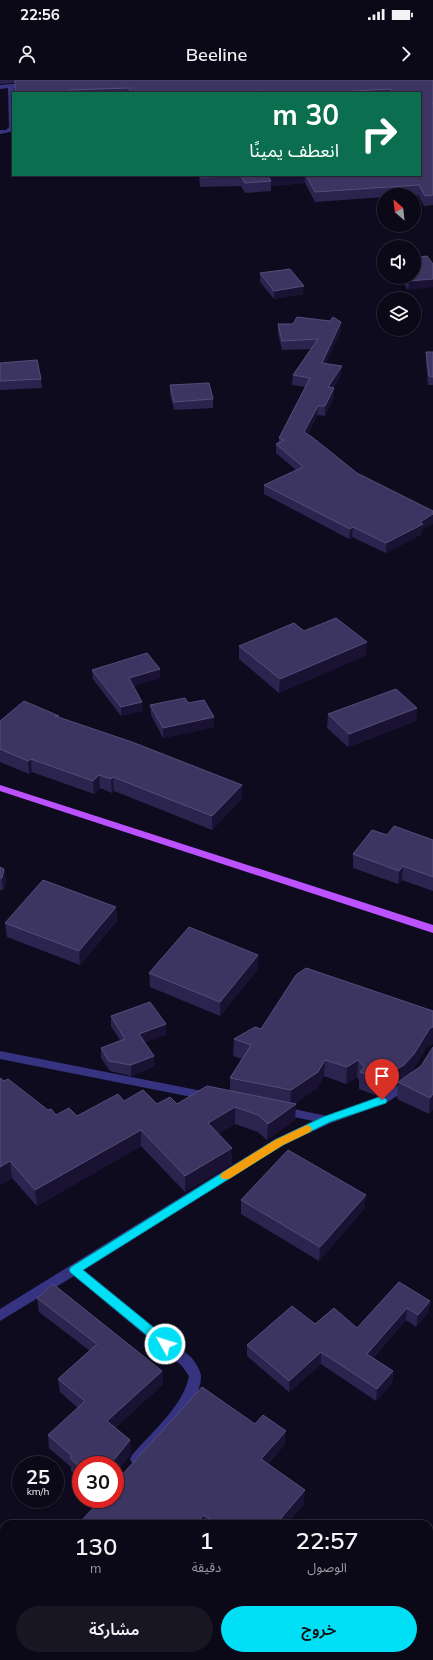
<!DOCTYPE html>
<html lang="ar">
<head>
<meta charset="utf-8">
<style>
	body { margin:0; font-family:Mulish,"Noto Sans Arabic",sans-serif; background:#191624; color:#f1f3f6; direction:rtl; height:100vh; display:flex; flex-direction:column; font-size:15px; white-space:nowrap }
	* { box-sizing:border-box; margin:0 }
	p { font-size:13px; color:#9a9aa1 }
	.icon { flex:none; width:22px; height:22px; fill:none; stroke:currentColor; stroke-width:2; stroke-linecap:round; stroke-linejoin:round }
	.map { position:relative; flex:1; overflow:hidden; direction:ltr }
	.side { position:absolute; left:0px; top:1440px; width:433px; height:140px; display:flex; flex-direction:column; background:#0b0817; border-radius:12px 12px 0 0; box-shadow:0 1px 3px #0004,0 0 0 1px #2b2936; direction:rtl }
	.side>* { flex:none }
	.hud { position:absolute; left:12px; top:12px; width:409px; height:84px; border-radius:0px; box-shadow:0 1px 3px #0004,0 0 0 1px #2b2936; direction:rtl; background:#0b6e4f; color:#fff; overflow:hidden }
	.needle { width:26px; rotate:332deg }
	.tools { position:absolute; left:377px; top:108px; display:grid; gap:8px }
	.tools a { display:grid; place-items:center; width:44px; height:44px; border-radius:50%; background:#0b0817; box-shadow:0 1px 3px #0004,0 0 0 1px #2b2936; font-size:20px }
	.speed { position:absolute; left:12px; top:1376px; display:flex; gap:8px; font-size:20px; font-weight:700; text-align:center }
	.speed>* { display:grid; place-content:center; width:52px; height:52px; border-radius:50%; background:#0b0817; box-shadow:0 1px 3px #0004,0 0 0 1px #2b2936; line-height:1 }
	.speed small { font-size:10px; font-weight:400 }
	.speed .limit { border:6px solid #d22; background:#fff; color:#111 }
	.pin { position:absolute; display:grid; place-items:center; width:34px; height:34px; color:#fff; margin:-41px -17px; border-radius:50% 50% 50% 0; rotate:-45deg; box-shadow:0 0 4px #0007 }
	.pin .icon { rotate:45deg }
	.me { position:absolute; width:44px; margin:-22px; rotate:309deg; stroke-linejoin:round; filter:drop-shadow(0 0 3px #0008) }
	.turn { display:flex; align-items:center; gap:14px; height:84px; padding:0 16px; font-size:18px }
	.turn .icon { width:52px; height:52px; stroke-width:2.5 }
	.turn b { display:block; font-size:28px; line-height:34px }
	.eta { display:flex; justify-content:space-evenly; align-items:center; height:68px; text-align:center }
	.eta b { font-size:24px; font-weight:600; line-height:28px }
	.cta { display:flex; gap:8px; margin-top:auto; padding:8px 16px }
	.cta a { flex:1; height:46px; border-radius:24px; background:#00dff5; color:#111; font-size:16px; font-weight:600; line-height:46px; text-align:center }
	.cta a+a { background:#191624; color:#f1f3f6 }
	.status { display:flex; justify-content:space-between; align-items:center; height:28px; padding:0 20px; background:#0b0817; direction:ltr }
	.status svg { height:11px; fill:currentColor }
	header { display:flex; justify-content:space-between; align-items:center; height:52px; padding:0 16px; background:#0b0817; font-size:18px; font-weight:600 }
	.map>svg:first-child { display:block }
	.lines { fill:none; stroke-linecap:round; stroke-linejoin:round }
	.street { fill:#363481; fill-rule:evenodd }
	.primary { fill:#bc51ff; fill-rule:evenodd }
	.wall { fill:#2b244e }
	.shaded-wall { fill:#191233 }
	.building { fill:#3d3561; stroke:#544d7a }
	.route { fill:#00dff5; stroke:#00919f }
	.slow { fill:#f59e0b }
</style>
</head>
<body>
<div class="status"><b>22:56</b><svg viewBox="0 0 49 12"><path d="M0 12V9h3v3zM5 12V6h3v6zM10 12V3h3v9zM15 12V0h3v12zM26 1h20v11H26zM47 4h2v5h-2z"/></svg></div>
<header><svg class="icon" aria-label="forward" viewBox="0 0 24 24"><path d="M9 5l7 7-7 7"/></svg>Beeline<svg class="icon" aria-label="person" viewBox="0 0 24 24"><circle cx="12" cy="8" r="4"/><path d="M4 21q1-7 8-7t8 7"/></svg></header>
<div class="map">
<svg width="433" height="1580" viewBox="0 0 433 1580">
	<rect width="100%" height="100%" fill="#0f0b1f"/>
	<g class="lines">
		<g class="street">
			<polygon points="11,4 27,4 30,6 27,8 14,8 13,49 10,52 0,54 0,50 6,50 9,47 8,8 0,9 0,5"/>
			<polygon points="0,971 207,1012 211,1013 213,1016 211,1019 207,1020 0,979"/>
			<path d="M407,1000L411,1001L413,1004L411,1007L386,1023L331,1043L283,1065L84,1190L192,1278C195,1283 201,1290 201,1297C201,1324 159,1364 142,1383L137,1385L132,1383L130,1379L132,1375C151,1353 184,1325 189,1296L182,1286L74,1196L0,1241V1229L275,1059L313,1041L280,1034L278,1031L280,1028L284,1027L327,1036L378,1017Z"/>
			<polygon points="4,1518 4,1534 0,1536 0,1520"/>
		</g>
		<polygon class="primary" points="0,705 433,845 433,853 0,711"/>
	</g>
	<g class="wall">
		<polygon points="0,0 433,0 433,125 424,126 418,115 384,115 384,117 315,122 305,103 271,106 271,111 245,113 241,106 200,107 199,95 184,96 184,95 420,95 420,13 15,13 15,3 0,4"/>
		<polygon points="13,41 13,54 12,54 11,45"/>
		<polygon points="260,193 303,214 274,219 260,202"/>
		<polygon points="400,197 414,197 408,210"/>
		<polygon points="278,244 341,251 326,283 341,295 333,308 334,317 325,336 317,335 308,354 422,450 422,454 386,473 352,457 349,459 264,414 264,405 296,390 276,373 276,364 279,362 279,358 306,307 292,305 293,295 311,269 282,270 278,254"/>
		<polygon points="426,272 433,272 433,305 428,305 426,281"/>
		<polygon points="0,283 41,299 42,308 0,310"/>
		<polygon points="170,305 213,319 213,328 174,330 170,314"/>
		<polygon points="304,551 366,575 279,613 239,579 239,566"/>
		<polygon points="92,590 160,598 133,606 142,622 143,631 121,636 93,599"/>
		<polygon points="188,623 214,637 214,647 163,658 151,635 150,625"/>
		<polygon points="417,628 416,641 348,667 327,648 328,634"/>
		<polygon points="59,636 59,638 242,705 242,718 212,750 114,711 112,713 100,708 94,714 32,692 29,694 0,682 0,641"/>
		<polygon points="387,755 433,760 433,811 402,800 398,804 353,788 353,774"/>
		<polygon points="0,787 4,789 6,802 3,810 0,810"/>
		<polygon points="116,827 117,841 80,885 7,857 5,843"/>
		<polygon points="258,875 258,889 220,936 150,907 149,893"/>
		<polygon points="433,931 433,964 428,965 412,991 409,995 421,986 433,967 433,1029 429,1034 397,1019 398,1004 378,1016 359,1009 359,1000 357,997 346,1004 324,996 317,1008 296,1023 295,1040 267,1060 258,1052 235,1044 218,1054 232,1068 232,1084 185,1112 141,1066 37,1126 12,1098 0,1105 4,1001 48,1030 56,1035 77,1036 124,1021 157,1024 177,1024 230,1010 230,998 242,979 233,976 234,959 261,949"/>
		<polygon points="111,936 166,944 166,954 145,962 155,986 131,996 110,991 101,978 101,968 120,960 111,946"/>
		<polygon points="241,1120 364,1129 319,1181 241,1134"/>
		<polygon points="399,1202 430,1221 428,1233 416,1247 406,1240 373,1278 393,1291 392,1303 376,1321 321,1284 289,1312 247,1276 247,1265 315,1244 357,1248"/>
		<polygon points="37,1218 162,1291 163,1304 115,1348 130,1360 131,1374 115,1393 115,1385 81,1385 81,1400 71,1391 71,1387 49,1368 48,1355 78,1328 60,1312 58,1299 90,1271 39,1232"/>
		<polygon points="255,1344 285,1364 268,1384 304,1424 287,1444 78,1444 115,1419 120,1397"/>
		<polygon points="351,1576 366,1576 365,1580 359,1580"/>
	</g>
	<g class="shaded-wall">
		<polygon points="282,95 305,95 305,103 271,106 271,101 268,96"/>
		<polygon points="433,199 433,207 408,210 409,201"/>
		<polygon points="304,206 303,214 274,219 274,211"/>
		<polygon points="341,242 341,251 322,292 322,283"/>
		<polygon points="342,286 341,295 327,316 328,307"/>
		<polygon points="334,308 334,317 325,336 325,326"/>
		<polygon points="318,326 317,335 304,362 304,352"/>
		<polygon points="433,434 433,444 422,450 422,454 386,473 386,463"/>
		<polygon points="353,447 352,457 349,459 350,449"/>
		<polygon points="367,562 366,575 279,613 280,599"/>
		<polygon points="160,589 160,598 129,607 129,598"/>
		<polygon points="142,622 143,631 121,636 121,627"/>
		<polygon points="417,628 416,641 348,667 349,654"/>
		<polygon points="214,637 214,647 163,658 163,648"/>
		<polygon points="31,679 32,692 29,694 28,681"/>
		<polygon points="99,695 100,708 94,714 93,701"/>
		<polygon points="113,697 114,711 112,713 111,699"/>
		<polygon points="242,705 242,718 212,750 212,736"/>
		<polygon points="403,786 402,800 398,804 399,791"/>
		<polygon points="4,789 6,802 3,810 2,798"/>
		<polygon points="116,827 117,841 80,885 79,871"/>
		<polygon points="258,875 258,889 220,936 220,922"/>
		<polygon points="166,944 166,954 140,964 139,954"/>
		<polygon points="433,947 433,964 428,965 412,991 402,1002 398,1002 398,1004 378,1016 380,999 430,948"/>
		<polygon points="154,976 155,986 131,996 131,985"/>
		<polygon points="325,980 324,996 317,1008 290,1027 291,1010"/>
		<polygon points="358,980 357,997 346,1004 347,987"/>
		<polygon points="433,1014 433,1029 429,1034 430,1018"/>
		<polygon points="296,1024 295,1040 267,1060 268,1044"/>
		<polygon points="235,1027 235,1044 208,1060 208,1043"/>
		<polygon points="141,1050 141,1066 37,1126 35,1110"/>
		<polygon points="232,1068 232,1084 185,1112 185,1096"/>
		<polygon points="10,1081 12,1098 0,1105 0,1087"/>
		<polygon points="366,1115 364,1129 319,1181 320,1167"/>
		<polygon points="430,1221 428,1233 416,1247 418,1235"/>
		<polygon points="407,1228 406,1240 366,1285 367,1274"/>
		<polygon points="321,1272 321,1284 289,1312 289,1301"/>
		<polygon points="162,1291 163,1304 108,1355 107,1341"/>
		<polygon points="393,1291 392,1303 376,1321 377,1309"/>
		<polygon points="286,1351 285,1364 260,1392 261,1379"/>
		<polygon points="130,1360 131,1374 115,1393 115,1385 113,1385 113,1381"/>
		<polygon points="305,1410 304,1424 287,1444 276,1444"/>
		<polygon points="204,1435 204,1444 196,1444"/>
		<polygon points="67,1576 116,1576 101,1580 63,1580 63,1577"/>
		<polygon points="256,1576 263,1576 260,1580 253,1580"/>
		<polygon points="364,1576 366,1576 365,1580 364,1580"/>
	</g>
	<g class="building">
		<polygon points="15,0 433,0 433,23 432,23 433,25 433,115 425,116 419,105 315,112 306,95 420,95 420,13 392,13 391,9 319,13 266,13 265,11 221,13 131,13 129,8 70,10 70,12 62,12 62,13 15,13"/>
		<polygon points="200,95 282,95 268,96 271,101 245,103 241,96 200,97"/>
		<polygon points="427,176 433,184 433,199 409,201 406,197 414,197 414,178"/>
		<polygon points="290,189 304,206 274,211 260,193"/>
		<polygon points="297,237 330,241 333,237 341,242 322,283 342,286 328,307 334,308 325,326 318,326 304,352 312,357 357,393 433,431 433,434 420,442 423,444 386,463 353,447 350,449 264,405 303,387 276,364 284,360 279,358 310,298 293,295 318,259 282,261 278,244 293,244"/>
		<polygon points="426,272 433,272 433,297 429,296"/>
		<polygon points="37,280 41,299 0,301 0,283"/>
		<polygon points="209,303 213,319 174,322 170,305"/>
		<polygon points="336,538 367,562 280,599 239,566 294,543 304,551"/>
		<polygon points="147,573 160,589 129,598 142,622 121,627 92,590"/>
		<polygon points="396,609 417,628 349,654 328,634"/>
		<polygon points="185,618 188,623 204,620 214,637 163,648 150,625"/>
		<polygon points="24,621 59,636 55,636 132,662 242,705 212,736 113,697 111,699 99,695 93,701 31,679 28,681 0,669 0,641"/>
		<polygon points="394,746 433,760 433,797 403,786 399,791 353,774 372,750 387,755"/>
		<polygon points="0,787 4,789 2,798 0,798"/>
		<polygon points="43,800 116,827 79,871 5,843"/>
		<polygon points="189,847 258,875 220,922 149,893"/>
		<polygon points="306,888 433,931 433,947 430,948 414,974 404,985 380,999 360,992 364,987 358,980 347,987 325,980 318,992 291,1010 230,998 251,965 234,959 255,947 261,949 296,895"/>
		<polygon points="150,922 166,944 139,954 154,976 131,985 109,981 101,968 125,959 111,936"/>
		<polygon points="433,967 433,1014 430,1018 398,1002 421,986"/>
		<polygon points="0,998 4,1001 8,999 48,1030 51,1029 56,1035 69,1028 77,1036 118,1014 124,1021 143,1010 157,1024 170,1017 177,1024 207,1006 296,1024 268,1044 258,1035 235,1027 208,1043 232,1068 185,1096 141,1050 35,1110 10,1081 0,1087"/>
		<polygon points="288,1070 366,1115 320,1167 241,1120"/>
		<polygon points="399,1202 430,1221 418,1235 407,1228 367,1274 393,1291 377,1309 321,1272 289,1301 247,1265 292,1226 315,1244 334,1228 357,1248"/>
		<polygon points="53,1204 162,1291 107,1341 130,1360 113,1381 113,1385 81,1385 81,1388 70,1378 72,1376 48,1355 85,1321 58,1299 97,1264 37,1218"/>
		<polygon points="202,1307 255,1344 263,1335 286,1351 261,1379 305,1410 276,1444 216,1444 204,1435 196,1444 78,1444 102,1419 115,1419 115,1398 120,1397"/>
		<polygon points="127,1576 256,1576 253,1580 125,1580"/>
	</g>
	<polygon class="route" points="382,1016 387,1020 386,1023 330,1042 283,1065 83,1190 169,1260 171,1264 169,1267 165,1269 161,1267 71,1193 69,1190 71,1187 275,1060 323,1037"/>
	<polygon class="slow" points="307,1045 310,1046 312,1049 310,1052 283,1065 229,1099 222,1099 220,1096 222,1093 275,1060"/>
</svg>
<div class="tools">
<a><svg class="needle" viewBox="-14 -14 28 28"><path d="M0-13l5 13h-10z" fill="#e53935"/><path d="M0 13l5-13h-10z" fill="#9a9aa1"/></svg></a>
<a><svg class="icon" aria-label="sound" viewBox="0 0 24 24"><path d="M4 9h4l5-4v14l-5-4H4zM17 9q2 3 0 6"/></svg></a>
<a><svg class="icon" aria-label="layers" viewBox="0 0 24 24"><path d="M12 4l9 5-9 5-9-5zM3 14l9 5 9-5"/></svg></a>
</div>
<div class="speed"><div>25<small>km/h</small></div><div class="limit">30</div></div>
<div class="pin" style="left:382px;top:1020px;background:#d93025"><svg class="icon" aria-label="arrive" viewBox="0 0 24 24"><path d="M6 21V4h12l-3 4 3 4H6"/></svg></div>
<svg class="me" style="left:165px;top:1264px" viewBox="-20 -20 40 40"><circle r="17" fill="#00dff5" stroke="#fff" stroke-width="3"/><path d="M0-11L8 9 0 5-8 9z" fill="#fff"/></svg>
<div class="hud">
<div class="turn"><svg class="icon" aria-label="right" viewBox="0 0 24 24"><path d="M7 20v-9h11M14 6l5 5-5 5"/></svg><div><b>30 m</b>انعطف يمينًا</div></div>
</div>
<section class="side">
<div class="eta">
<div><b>22:57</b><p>الوصول</p></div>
<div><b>1</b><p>دقيقة</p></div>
<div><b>130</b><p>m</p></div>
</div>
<div class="cta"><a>خروج</a><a>مشاركة</a></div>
</section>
</div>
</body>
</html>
